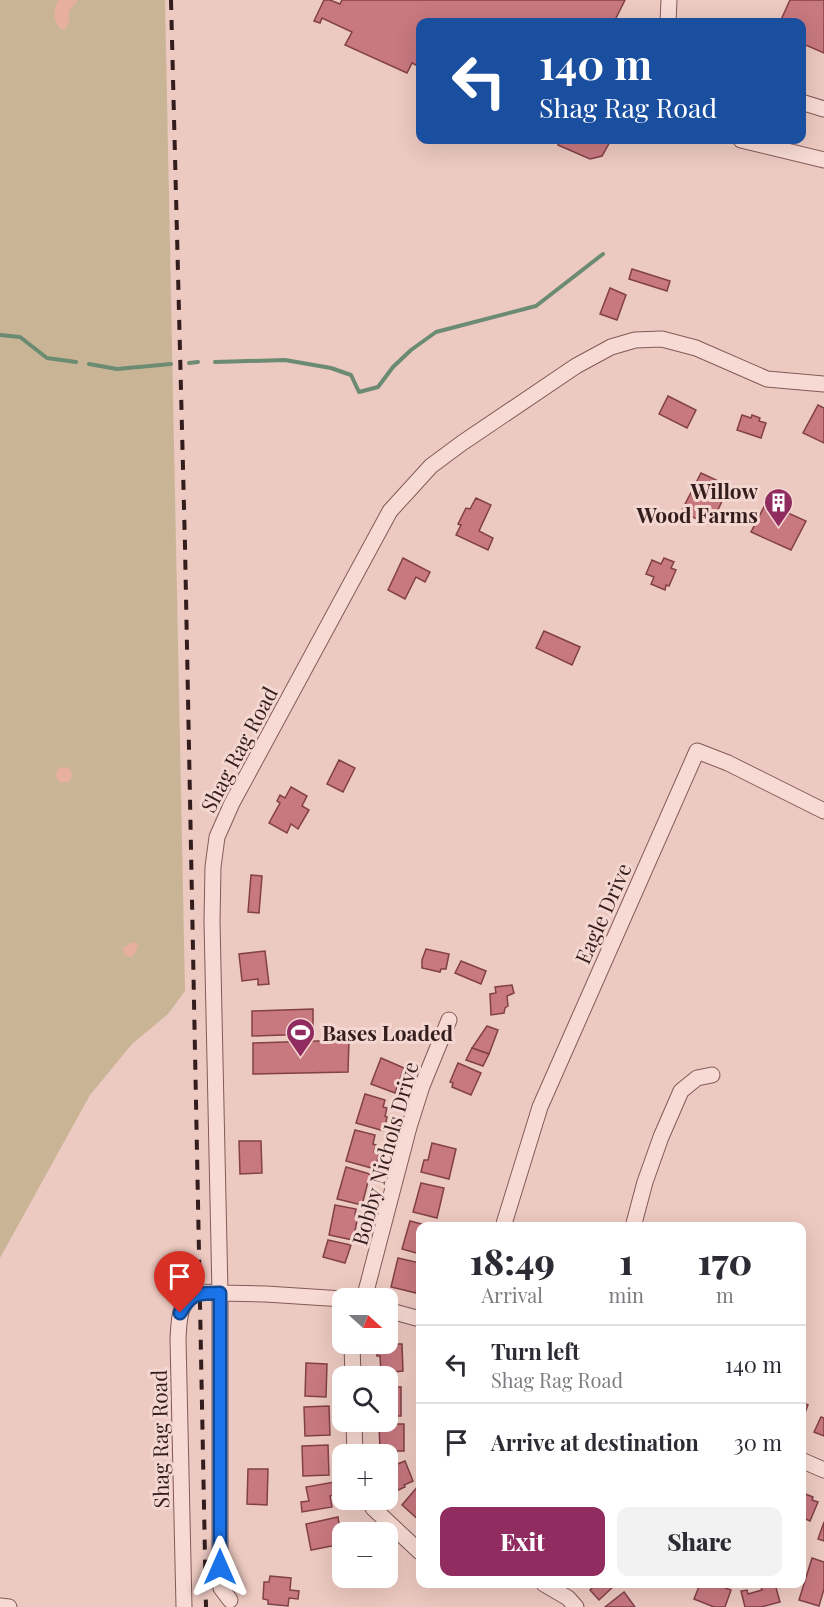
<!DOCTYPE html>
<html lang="en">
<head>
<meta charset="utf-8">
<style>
	body { margin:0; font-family:"Playfair Display",serif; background:#f2f2f3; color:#2b2b33; height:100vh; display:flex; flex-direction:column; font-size:22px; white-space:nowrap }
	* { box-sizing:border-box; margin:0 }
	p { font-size:20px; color:#7c7c81 }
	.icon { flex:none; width:33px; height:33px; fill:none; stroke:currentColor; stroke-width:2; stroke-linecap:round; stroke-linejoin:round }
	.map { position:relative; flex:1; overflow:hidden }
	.drawer { position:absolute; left:416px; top:1222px; width:390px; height:366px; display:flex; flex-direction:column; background:#fff; border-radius:12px; box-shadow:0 6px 24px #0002 }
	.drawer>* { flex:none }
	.hud { position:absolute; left:416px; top:18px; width:390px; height:126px; border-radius:12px; box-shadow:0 6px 24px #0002; background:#1a4fa0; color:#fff; overflow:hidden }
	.needle { width:39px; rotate:111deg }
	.fabs { position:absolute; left:332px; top:1288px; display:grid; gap:12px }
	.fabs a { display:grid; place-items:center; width:66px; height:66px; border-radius:12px; background:#fff; box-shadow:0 6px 24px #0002; font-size:30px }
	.pin { position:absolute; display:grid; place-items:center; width:51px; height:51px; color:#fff; margin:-62px -26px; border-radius:50% 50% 50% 0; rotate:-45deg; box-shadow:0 0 6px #0007 }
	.pin .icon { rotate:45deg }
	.me { position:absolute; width:66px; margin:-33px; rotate:0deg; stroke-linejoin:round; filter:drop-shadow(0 0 4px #0008) }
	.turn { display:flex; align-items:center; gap:21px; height:126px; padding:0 24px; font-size:27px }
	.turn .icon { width:78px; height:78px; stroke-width:2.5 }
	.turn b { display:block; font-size:42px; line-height:51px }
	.eta { display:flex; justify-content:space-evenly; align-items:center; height:102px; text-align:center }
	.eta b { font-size:36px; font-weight:800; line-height:42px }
	.primary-button { display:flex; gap:12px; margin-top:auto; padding:12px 24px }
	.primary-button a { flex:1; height:69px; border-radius:12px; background:#902c5f; color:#fff; font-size:24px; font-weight:800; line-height:69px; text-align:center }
	.primary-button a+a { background:#f2f2f3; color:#2b2b33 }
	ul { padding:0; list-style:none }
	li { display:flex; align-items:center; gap:18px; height:78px; padding:0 24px; border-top:2px solid #e1e1e2 }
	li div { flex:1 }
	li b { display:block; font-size:22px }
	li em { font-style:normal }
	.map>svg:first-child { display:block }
	.green { fill:#c9b595 }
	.sand { fill:#e7af9e }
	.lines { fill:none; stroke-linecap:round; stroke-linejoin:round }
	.stream { stroke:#6b8b73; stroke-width:4 }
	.building { fill:#c8787f; stroke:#824047; stroke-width:1.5 }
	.minor-casing { stroke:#845a59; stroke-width:17 }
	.minor { stroke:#f7dad3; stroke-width:15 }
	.rail { stroke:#341d1d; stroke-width:4; stroke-dasharray:10 10; stroke-linecap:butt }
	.route-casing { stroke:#114b97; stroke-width:15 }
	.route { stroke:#1a73e8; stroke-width:10 }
	.labels { text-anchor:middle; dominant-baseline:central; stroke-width:6; stroke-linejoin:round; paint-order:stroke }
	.poi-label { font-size:21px; font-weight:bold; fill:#341d1d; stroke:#f3d7d0; text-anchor:end }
	.street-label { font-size:21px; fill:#341d1d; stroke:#f3d7d0 }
</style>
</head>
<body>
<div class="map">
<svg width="824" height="1607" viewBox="0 0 824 1607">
	<rect width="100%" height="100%" fill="#ecc9c1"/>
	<polygon class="green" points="0,0 165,0 185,991 168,1014 132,1044 90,1095 0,1258"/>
	<g class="sand">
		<path d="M59,0H78L69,11V22L66,28L62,30C53,23 52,9 59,0Z"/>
		<circle cx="64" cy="775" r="8"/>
		<polygon points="133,942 138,944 136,952 131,957 124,955 123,948"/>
	</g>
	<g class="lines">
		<g class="stream">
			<polyline points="0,335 20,337 47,358 76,362"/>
			<polyline points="215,362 285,360 331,368 351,375 359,392 378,387 393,367 411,350 436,332 536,306 603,254"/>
			<polyline points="189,363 198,362"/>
			<polyline points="89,364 117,369 171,364"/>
		</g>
	</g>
	<g class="building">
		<polygon points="324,0 330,0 340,4 342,0 625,0 614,22 420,22 420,67 412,63 407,73 345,45 352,32 322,18 320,23 314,21"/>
		<polygon points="790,0 824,0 824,53 801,43 801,22 780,22"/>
		<polygon points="560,140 611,140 602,156 590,159 558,145"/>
		<polygon points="632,269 670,281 667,291 629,279"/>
		<polygon points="610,288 626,295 617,320 600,314"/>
		<polygon points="668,396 696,410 687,428 659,414"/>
		<polygon points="818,405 824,408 824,443 803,433"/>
		<polygon points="742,415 751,418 752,415 760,418 759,421 766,423 761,438 737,430"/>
		<polygon points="701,473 729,486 711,525 681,512"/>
		<polygon points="476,498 491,505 479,531 493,538 488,550 456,535 461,525 458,524 466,508 470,509"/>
		<polygon points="766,503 806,521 791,550 751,532"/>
		<polygon points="403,558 430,572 425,582 416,577 405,599 388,590"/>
		<polygon points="664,558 674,562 671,568 676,570 669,586 666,585 665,590 651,584 654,577 646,574 652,560 661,564"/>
		<polygon points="544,631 580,647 572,665 536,648"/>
		<polygon points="339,760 355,768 343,792 327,784"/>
		<polygon points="291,787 307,796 302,806 309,810 298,829 291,824 287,833 269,823 280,803 277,801 280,795 285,798"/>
		<polygon points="251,875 262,876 259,913 248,912"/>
		<polygon points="426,949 449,954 446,969 441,969 440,972 422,968 422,960"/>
		<polygon points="265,951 269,984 258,985 258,979 242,981 239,954"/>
		<polygon points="461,961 486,971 481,984 455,973"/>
		<polygon points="512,985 514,993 507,996 508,1006 505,1008 504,1013 491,1015 490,994 496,993 495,987"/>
		<polygon points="313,1009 313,1034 252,1036 252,1011"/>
		<polygon points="487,1026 498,1030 489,1054 472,1048"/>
		<polygon points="349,1040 348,1072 253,1074 253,1043"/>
		<polygon points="472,1048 489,1054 483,1066 466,1060"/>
		<polygon points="381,1058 404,1068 395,1093 371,1084"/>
		<polygon points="458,1063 481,1073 471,1095 452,1087 453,1083 450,1082"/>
		<polygon points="365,1094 385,1100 383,1107 387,1108 385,1116 387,1117 384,1131 356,1123"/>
		<polygon points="355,1130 375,1135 373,1144 376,1145 374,1152 379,1153 375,1169 346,1161"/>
		<polygon points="239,1141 261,1141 262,1173 240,1174"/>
		<polygon points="432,1143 456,1149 449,1179 421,1172 424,1160 428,1160"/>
		<polygon points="346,1167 370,1174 362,1205 337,1199"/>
		<polygon points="421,1183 444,1188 437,1218 413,1212"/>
		<polygon points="335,1205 356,1209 355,1215 358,1216 353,1240 329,1235"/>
		<polygon points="410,1221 433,1227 420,1227 420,1254 402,1249"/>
		<polygon points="328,1240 351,1245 345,1263 323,1257"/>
		<polygon points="398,1258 420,1263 420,1278 416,1293 391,1287"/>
		<polygon points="377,1344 402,1344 403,1371 381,1373 380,1356 377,1356"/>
		<polygon points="306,1363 327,1364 326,1397 305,1396"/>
		<rect x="387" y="1387" width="14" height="29"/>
		<polygon points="801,1402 808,1405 801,1423"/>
		<polygon points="329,1406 330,1435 305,1436 304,1407"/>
		<polygon points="821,1417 824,1418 824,1436 814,1432"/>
		<polygon points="379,1424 404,1424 404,1451 380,1451"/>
		<polygon points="328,1445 329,1475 303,1476 302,1446"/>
		<polygon points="405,1461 413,1481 404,1485 405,1487 390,1494 387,1487 387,1465 393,1462 395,1465"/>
		<polygon points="248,1469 268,1469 267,1505 247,1504"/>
		<polygon points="334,1482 336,1494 330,1496 332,1507 302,1512 301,1502 309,1501 306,1487"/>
		<polygon points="419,1485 420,1485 420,1521 402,1505"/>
		<polygon points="801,1487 805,1489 803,1493 813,1497 812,1500 818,1502 810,1521 801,1517"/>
		<polygon points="338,1517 342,1544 311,1550 306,1524"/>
		<polygon points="824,1522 824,1541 818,1539"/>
		<polygon points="812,1558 824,1562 824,1589 819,1606 799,1600"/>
		<polygon points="270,1576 291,1578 290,1590 299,1591 298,1599 289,1598 288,1606 268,1604 268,1600 263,1599 264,1582 269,1582"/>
		<polygon points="591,1584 616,1584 599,1600 590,1590 594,1586"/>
		<polygon points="700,1584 726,1584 725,1588 731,1590 725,1607 714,1607 694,1599"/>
		<polygon points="760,1584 775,1584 780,1602 761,1607 745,1607 741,1591 747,1590 748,1594 762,1590"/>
		<polygon points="624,1592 635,1607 605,1607"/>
	</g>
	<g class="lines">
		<defs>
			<g id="minor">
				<polyline points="668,22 669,0"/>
				<polyline points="801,102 824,109"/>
				<polyline points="741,140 824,160"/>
				<polyline points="503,1227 540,1107 697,751 728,763 824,811"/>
				<polyline points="633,1227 645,1182 661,1137 681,1091 697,1078 712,1075"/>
				<polyline points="364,1299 409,1127 422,1086 449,1020"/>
				<polyline points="387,1310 420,1319"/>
				<polyline points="352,1344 353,1377"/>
				<polyline points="354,1422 355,1455"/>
				<polyline points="801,1460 824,1470"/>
				<polyline points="369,1500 373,1508 420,1552"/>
				<polyline points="544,1584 568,1598 576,1607"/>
				<polyline points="230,1600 221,1588 220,1567 220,1293 266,1294 343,1299"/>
				<polyline points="0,1606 9,1607"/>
				<path d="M184,1607L178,1339C179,1323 178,1298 199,1293C205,1291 214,1293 220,1293L212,921L213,867L217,837L232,803L390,511L431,466L462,443L576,366L611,347L635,340L662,339L696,348L767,379L824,384"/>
			</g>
		</defs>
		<use href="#minor" class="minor-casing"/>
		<use href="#minor" class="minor"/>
		<polyline class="rail" points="171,0 185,546 206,1607"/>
	</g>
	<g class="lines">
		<defs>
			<path id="route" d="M180,1313C191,1293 198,1293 220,1293V1567"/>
		</defs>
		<use href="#route" class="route-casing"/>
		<use href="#route" class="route"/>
	</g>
	<defs>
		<symbol id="building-pin" viewBox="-11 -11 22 30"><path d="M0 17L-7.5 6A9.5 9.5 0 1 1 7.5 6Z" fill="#902c5f" stroke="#f3d7d0"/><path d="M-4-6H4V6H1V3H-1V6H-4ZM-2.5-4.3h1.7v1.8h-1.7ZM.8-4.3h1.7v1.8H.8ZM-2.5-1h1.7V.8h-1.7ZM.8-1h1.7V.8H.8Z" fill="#fff"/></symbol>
		<symbol id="stadium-pin" viewBox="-11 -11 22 30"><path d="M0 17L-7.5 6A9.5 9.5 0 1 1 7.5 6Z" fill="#902c5f" stroke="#f3d7d0"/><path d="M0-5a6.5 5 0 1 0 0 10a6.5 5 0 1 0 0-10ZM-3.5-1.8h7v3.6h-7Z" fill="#fff"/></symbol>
	</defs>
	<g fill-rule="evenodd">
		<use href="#building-pin" x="762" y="486" width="33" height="45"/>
		<use href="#stadium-pin" x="284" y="1016" width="33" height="45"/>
	</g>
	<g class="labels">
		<g class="poi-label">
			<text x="758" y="490">Willow<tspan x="758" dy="24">Wood Farms</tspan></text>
			<text x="322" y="1032" text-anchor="start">Bases Loaded</text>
		</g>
		<g class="street-label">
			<text transform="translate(238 749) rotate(-62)">Shag Rag Road</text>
			<text transform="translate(602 913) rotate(-66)">Eagle Drive</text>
			<text transform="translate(384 1153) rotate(-74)">Bobby Nichols Drive</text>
			<text transform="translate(159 1439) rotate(-91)">Shag Rag Road</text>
		</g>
	</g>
</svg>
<div class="fabs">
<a><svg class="needle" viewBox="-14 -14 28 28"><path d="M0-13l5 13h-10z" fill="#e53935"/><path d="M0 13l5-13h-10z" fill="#7c7c81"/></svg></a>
<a><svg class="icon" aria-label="search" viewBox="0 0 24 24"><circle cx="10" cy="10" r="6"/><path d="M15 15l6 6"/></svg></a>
<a>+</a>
<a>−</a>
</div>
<div class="pin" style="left:180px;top:1313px;background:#d93025"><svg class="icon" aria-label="arrive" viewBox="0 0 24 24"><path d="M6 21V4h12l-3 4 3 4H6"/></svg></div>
<svg class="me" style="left:220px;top:1567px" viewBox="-20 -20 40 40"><path d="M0-17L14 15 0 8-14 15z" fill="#1a73e8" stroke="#fff" stroke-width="4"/></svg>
<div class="hud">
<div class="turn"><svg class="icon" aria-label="left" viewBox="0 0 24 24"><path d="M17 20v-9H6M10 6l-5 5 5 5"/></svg><div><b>140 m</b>Shag Rag Road</div></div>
</div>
<section class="drawer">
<div class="eta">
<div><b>18:49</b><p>Arrival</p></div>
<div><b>1</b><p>min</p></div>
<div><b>170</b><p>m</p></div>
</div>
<ul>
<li><svg class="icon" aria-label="left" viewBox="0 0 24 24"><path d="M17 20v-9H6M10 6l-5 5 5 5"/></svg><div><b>Turn left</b><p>Shag Rag Road</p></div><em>140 m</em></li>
<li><svg class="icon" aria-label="arrive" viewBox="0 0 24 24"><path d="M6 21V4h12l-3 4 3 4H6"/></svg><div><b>Arrive at destination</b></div><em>30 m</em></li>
</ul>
<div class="primary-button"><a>Exit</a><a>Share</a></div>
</section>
</div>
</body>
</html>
